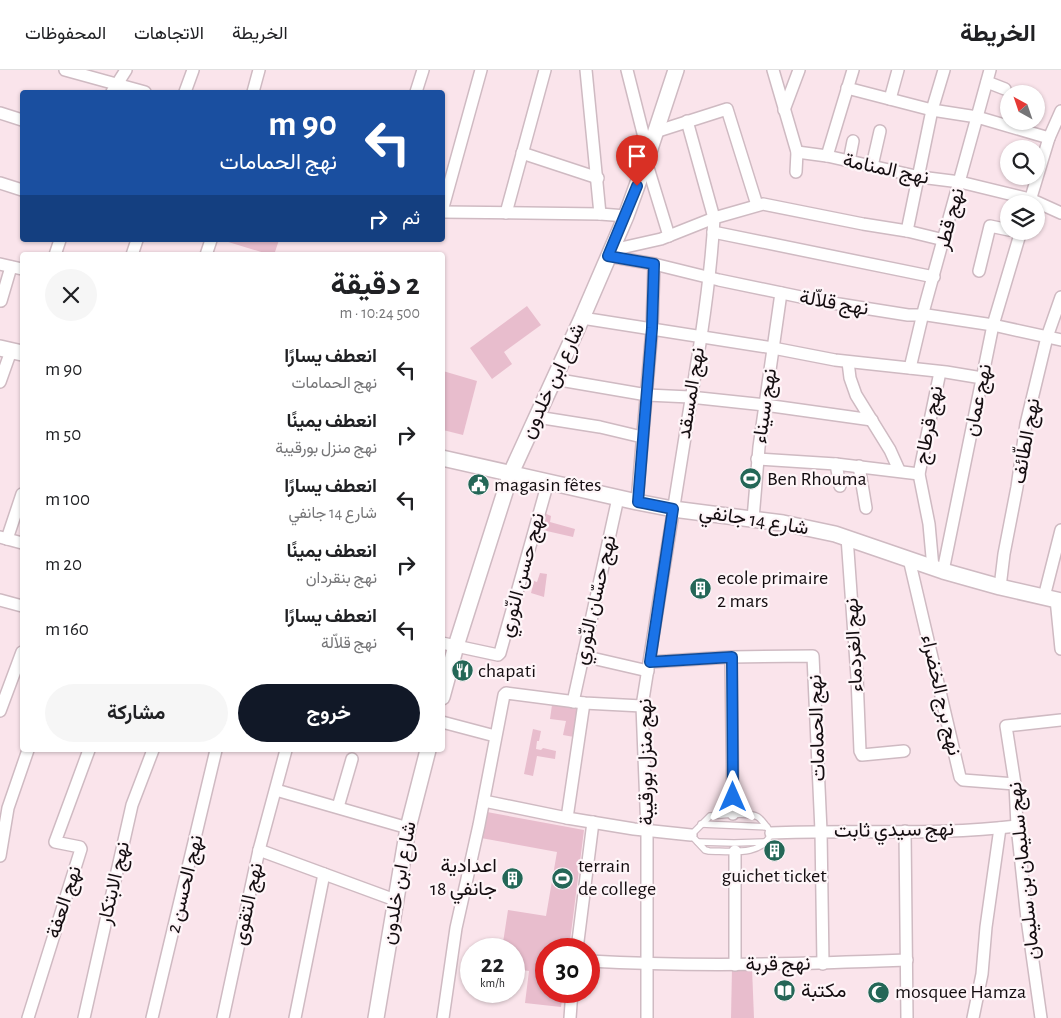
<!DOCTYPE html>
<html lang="ar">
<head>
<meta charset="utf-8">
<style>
	body { margin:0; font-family:"Alegreya Sans",Vazirmatn,sans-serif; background:#f6f6f6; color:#202124; direction:rtl; height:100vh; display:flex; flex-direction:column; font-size:19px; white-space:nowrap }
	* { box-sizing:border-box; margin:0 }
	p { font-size:16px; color:#757577 }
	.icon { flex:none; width:28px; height:28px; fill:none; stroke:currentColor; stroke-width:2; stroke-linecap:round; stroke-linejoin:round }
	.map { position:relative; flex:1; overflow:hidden; direction:ltr }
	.details { position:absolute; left:20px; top:182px; width:425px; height:500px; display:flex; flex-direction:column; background:#fff; border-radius:5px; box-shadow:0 1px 4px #0004; direction:rtl }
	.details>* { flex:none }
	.guide { position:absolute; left:20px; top:20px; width:425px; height:152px; border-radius:5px; box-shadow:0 1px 4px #0004; direction:rtl; background:#1a4fa0; color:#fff; overflow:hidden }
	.needle { width:32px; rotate:320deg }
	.fabs { position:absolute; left:1000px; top:15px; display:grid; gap:10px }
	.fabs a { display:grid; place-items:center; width:45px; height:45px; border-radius:50%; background:#fff; box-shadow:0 1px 4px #0004; font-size:25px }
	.speed { position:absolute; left:460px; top:868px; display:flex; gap:10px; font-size:25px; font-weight:700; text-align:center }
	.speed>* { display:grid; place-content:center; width:65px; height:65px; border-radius:50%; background:#fff; box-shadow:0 1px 4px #0004; line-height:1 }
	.speed small { font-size:12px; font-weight:400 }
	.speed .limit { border:8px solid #d22; background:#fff; color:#111 }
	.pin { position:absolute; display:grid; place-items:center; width:42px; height:42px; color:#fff; margin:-51px -21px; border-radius:50% 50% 50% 0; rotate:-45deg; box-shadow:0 0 5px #0007 }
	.pin .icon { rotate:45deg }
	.me { position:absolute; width:55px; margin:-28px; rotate:0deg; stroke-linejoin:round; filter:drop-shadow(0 0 4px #0008) }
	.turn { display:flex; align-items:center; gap:18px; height:105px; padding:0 25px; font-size:22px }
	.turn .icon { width:65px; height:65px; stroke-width:2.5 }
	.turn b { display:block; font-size:35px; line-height:42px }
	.then { display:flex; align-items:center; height:48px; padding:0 25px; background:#0003; gap:10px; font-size:19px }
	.round { display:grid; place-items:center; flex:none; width:52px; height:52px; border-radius:26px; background:#f6f6f6 }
	.head { display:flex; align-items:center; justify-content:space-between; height:85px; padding:0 25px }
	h1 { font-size:30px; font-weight:700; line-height:38px }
	.button { display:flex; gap:10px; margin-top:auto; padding:10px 25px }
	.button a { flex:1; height:58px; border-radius:30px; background:#111827; color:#fff; font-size:20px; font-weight:700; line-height:58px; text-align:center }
	.button a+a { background:#f6f6f6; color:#202124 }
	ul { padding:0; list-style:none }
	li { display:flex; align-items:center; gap:15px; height:65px; padding:0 25px }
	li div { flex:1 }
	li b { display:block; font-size:19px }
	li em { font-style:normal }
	header { display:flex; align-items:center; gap:30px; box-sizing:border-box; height:70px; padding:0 25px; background:#fff; border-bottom:1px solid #e0e0e0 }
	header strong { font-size:24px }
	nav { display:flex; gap:28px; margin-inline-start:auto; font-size:18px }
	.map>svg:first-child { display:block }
	.green { fill:#e8bdcd }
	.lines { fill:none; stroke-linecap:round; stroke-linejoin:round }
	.lane-casing { stroke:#cfbac2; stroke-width:8 }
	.street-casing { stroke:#cfbac2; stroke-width:14 }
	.secondary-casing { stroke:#cfbac2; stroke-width:18 }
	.lane { stroke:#fff; stroke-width:5.5 }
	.street { stroke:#fff; stroke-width:11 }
	.secondary { stroke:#fff; stroke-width:15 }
	.route-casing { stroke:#114b97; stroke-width:12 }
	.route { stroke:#1a73e8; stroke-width:9 }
	.labels { text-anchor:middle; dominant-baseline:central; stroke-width:4.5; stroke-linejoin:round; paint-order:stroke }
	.street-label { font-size:20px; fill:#140d10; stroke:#fef5f8 }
	.poi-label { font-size:20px; fill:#140d10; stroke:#fef5f8; text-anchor:start }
</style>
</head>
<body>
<header>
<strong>الخريطة</strong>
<nav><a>الخريطة</a><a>الاتجاهات</a><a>المحفوظات</a></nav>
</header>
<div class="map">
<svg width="1061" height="948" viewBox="0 0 1061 948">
	<rect width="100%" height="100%" fill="#fae4eb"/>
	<g class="green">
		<polygon points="226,170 279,170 274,185 271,185 225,171"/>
		<polygon points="527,236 541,255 504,282 512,294 492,309 470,278"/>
		<polygon points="443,301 477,311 463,365 443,360"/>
		<polygon points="542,442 551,446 550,452 575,459 573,467 538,459"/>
		<polygon points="540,503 547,504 544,527 531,523 534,511 537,512"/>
		<polygon points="552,635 580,639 574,667 563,665 566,651 550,649"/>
		<polygon points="533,659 541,661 539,671 537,671 536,679 541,680 543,678 556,681 555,689 537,686 533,706 524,704"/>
		<polygon points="487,742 584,760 569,879 546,879 546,921 563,921 561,937 525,933 529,901 514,899 514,879 502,879 508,840 546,846 557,782 481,768"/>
		<polygon points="732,898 752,898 754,948 731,948"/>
	</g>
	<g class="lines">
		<defs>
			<g id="lane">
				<path d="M733,744C758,745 757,742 771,763C763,787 729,781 709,781L705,780L691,765L710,746Z"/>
				<polyline points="701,754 767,757"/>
				<polyline points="698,772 734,773 766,772"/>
			</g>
			<g id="street">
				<polyline points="65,0 145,22"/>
				<polyline points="586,0 600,144"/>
				<polyline points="627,0 648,83"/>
				<polyline points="773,0 797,82 796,102"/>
				<polyline points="987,12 1005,19"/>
				<polyline points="847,18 932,40 977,47 1049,68"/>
				<polyline points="112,22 126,0"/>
				<polyline points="185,22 193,0"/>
				<polyline points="253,22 259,0"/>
				<polyline points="416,22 423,0"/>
				<polyline points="890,29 898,0"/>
				<polyline points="784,40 799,0"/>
				<polyline points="0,43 22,50"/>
				<polyline points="655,62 727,39 757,135"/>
				<polyline points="797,82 827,86 920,107 960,112 1030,129 1061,143"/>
				<polyline points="522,83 598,108"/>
				<polyline points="827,86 853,0"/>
				<polyline points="646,91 669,166"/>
				<polyline points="849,91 853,71"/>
				<polyline points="872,96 880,61"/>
				<polyline points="0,113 22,120"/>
				<polyline points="1029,134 1049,68 1061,41"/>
				<polyline points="442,141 481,0"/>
				<polyline points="442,142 600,144 626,146"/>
				<polyline points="506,143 545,0"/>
				<polyline points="907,161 932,40 944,0"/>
				<polyline points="713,162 934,207"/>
				<polyline points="612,180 661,169 714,148 763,134 863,154 907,161 944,170"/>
				<polyline points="55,185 60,170"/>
				<polyline points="132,185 137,170"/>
				<polyline points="206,185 211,170"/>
				<polyline points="608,186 654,194 719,210 820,231 908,245 927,245 993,255 1061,270"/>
				<polyline points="0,194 22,199"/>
				<polyline points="979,201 990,156 1009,160"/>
				<polyline points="1,231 11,197"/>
				<polyline points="582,248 773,278 835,290 946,302 982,308"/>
				<polyline points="848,292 850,308 856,325 890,380 899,400"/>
				<polyline points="910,298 924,239 990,0"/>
				<polyline points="554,309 647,325 690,327 765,335 872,350"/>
				<polyline points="0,312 11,281"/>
				<polyline points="537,347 600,357 642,367"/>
				<polyline points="757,389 836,394 919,404"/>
				<polyline points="836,394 840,416"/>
				<polyline points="859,396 866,438"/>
				<polyline points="637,432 652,259 654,194"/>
				<polyline points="753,449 759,377 781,223"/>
				<polyline points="0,467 22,473"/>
				<polyline points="847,467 857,607 860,681 862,685 904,681"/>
				<polyline points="7,469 22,424"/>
				<polyline points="909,489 960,707 963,710 1015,714"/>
				<polyline points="933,498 929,454 919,404 940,302"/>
				<polyline points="943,501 993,255 1021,161"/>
				<polyline points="1000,517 1004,484 1017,417 1026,354 1047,267 1061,227"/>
				<polyline points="1044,527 1061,460"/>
				<polyline points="1056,529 1061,579"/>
				<polyline points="0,530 22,536"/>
				<polyline points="442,573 498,585 500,583 548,412"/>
				<polyline points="583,586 648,601"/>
				<polyline points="731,587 733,744"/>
				<polyline points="650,592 731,587 813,586 821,761 823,894"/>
				<polyline points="573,632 618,428"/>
				<polyline points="0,641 22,582"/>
				<polyline points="442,652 495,666"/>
				<polyline points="276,720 408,758"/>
				<polyline points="484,731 567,748 634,759 691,765"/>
				<polyline points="338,737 352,689"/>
				<polyline points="567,748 584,633"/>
				<polyline points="905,761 907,948"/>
				<path d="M771,763C853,759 936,766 1017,756"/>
				<polyline points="259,780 395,830"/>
				<polyline points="735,781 735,895"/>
				<polyline points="0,786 8,738 28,680"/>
				<polyline points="577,879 593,752"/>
				<path d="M589,891C695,897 801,894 907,890"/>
				<polyline points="28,948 81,779 80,777 55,772 89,680"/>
				<polyline points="84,948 132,735 153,680"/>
				<polyline points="152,948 216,680"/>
				<polyline points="223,948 259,780 286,680"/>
				<polyline points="295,948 324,804"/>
				<polyline points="443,948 456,858 479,755 504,625 506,623 584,633 642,636"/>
				<polyline points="570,948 572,921"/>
				<path d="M647,948V761L642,636L701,267C707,227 712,188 714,148L687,51"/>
				<polyline points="973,948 982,904 986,857 1000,758"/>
				<polyline points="1041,948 1027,849 1017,756 1015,714 1006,656 1061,650"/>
			</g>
			<g id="secondary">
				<polyline points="0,278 22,283"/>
				<polyline points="442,388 637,432 673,439 783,453 835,464 943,501 1000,517 1061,531"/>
				<polyline points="442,627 456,576 511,403 582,248 626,146 646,91 676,0"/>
				<polyline points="376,948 408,758 428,680"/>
			</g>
		</defs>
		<use href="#lane" class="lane-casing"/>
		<use href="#street" class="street-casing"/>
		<use href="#secondary" class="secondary-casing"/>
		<use href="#lane" class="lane"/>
		<use href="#street" class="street"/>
		<use href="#secondary" class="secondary"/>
	</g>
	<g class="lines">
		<defs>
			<polyline id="route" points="637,116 608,186 654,194 652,258 638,432 673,439 650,592 732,587 733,727"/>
		</defs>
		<use href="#route" class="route-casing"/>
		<use href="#route" class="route"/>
	</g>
	<defs>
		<symbol id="stadium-disc" viewBox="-11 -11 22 22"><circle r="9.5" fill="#246757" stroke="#fef5f8"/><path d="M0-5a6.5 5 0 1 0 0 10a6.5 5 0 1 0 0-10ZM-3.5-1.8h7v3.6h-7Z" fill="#fff"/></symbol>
		<symbol id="civic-disc" viewBox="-11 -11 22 22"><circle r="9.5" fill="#246757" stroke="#fef5f8"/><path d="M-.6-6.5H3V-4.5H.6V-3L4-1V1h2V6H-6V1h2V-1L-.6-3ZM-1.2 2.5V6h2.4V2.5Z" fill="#fff"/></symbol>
		<symbol id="building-disc" viewBox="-11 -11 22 22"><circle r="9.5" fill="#246757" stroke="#fef5f8"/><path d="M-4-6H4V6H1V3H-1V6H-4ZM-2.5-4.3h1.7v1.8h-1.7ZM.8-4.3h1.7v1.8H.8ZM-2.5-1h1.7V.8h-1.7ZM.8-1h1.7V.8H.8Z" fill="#fff"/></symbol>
		<symbol id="restaurant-disc" viewBox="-11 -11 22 22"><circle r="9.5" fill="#246757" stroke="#fef5f8"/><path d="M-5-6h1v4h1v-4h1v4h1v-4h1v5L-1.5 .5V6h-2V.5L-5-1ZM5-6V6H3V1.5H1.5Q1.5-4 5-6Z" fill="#fff"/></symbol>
		<symbol id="library-disc" viewBox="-11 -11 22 22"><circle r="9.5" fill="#246757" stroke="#fef5f8"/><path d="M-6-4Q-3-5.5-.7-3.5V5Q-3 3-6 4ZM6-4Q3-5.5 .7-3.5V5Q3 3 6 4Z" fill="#fff"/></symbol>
		<symbol id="mosque-disc" viewBox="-11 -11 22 22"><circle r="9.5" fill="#246757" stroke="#fef5f8"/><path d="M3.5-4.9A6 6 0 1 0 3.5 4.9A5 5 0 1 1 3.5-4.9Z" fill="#fff"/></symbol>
	</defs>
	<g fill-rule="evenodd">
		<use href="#stadium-disc" x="738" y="396" width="25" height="25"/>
		<use href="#civic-disc" x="466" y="402" width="25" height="25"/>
		<use href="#building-disc" x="688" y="506" width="25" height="25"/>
		<use href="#restaurant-disc" x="450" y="588" width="25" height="25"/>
		<use href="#building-disc" x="762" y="768" width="25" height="25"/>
		<use href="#building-disc" x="500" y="796" width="25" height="25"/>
		<use href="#stadium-disc" x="550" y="796" width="25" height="25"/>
		<use href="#library-disc" x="772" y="908" width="25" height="25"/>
		<use href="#mosque-disc" x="866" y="910" width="25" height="25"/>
	</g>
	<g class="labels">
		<g class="street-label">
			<text transform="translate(886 99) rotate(12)">نهج المنامة</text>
			<text transform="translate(950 149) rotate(-75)">نهج قطر</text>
			<text transform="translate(834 233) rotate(10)">نهج قلاّلة</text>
			<text transform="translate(553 311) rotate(-65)">شارع ابن خلدون</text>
			<text transform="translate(691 323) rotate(-81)">نهج المسقد</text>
			<text transform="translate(978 330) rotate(-78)">نهج عمان</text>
			<text transform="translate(765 336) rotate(-82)">نهج سيناء</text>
			<text transform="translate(929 355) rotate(-79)">نهج قرطاج</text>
			<text transform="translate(1026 371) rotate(-80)">نهج الطّائف</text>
			<text transform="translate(754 450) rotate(9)">شارع 14 جانفي</text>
			<text transform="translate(522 505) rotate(-75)">نهج حسن النّوري</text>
			<text transform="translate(595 530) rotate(-77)">نهج حسّان النّوري</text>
			<text transform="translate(854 575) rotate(-93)">نهج الغردماء</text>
			<text transform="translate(941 625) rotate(77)">نهج برج الخضراء</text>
			<text transform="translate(817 658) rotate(-92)">نهج الحمامات</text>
			<text transform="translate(646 692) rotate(-91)">نهج منزل بورقيبة</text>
			<text transform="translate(894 760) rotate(-1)">نهج سيدي ثابت</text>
			<text transform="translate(1024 801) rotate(-96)">نهج سليمان بن سليمان</text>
			<text transform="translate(114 813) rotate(-77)">نهج الابتكار</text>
			<text transform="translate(399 813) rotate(-80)">شارع ابن خلدون</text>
			<text transform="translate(185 814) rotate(-76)">نهج الحسن 2</text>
			<text transform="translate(64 832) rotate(-72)">نهج العفة</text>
			<text transform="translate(248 834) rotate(-78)">نهج التقوى</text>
			<text transform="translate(778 894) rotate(-1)">نهج قربة</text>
		</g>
		<g class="poi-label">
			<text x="767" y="409">Ben Rhouma</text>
			<text x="494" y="415">magasin fêtes</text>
			<text x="717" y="508">ecole primaire<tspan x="717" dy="23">2 mars</tspan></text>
			<text x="478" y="601">chapati</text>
			<text x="497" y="796" text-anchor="end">اعدادية<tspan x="497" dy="23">18 جانفي</tspan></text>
			<text x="578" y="796">terrain<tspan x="578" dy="23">de college</tspan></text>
			<text x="774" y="806" text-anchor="middle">guichet ticket</text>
			<text x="801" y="921">مكتبة</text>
			<text x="895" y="922">mosquee Hamza</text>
		</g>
	</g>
</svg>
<div class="fabs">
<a><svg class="needle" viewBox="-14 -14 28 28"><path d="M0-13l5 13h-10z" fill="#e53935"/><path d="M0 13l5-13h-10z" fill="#757577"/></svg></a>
<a><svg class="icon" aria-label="search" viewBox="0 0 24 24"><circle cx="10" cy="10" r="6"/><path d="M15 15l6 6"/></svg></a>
<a><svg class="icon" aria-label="layers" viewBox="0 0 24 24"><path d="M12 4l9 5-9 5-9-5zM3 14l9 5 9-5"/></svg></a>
</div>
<div class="speed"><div>22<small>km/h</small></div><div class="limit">30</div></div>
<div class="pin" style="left:637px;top:116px;background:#d93025"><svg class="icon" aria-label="arrive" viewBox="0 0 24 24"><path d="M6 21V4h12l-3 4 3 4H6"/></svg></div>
<svg class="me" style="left:733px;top:727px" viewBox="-20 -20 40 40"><path d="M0-17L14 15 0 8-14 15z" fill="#1a73e8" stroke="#fff" stroke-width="4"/></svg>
<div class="guide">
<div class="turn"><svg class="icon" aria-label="left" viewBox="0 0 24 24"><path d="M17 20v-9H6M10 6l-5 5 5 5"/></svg><div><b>90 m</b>نهج الحمامات</div></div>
<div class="then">ثم<svg class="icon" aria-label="right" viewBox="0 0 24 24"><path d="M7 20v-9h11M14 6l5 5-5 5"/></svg></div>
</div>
<section class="details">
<div class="head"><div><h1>2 دقيقة</h1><p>500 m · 10:24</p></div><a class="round"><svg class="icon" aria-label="close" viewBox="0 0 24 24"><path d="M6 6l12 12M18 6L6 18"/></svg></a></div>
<ul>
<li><svg class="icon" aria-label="left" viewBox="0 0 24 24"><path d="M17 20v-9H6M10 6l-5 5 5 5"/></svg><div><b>انعطف يسارًا</b><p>نهج الحمامات</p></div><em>90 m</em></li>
<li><svg class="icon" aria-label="right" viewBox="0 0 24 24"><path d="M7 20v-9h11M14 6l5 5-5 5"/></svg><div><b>انعطف يمينًا</b><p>نهج منزل بورقيبة</p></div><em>50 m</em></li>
<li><svg class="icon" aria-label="left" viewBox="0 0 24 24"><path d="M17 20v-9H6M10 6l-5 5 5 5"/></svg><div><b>انعطف يسارًا</b><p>شارع 14 جانفي</p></div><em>100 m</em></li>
<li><svg class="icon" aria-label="right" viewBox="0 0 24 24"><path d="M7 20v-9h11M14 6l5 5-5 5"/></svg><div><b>انعطف يمينًا</b><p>نهج بنقردان</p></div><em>20 m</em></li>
<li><svg class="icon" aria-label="left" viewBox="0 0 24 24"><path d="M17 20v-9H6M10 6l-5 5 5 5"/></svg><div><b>انعطف يسارًا</b><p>نهج قلاّلة</p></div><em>160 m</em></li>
</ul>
<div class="button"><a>خروج</a><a>مشاركة</a></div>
</section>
</div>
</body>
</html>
